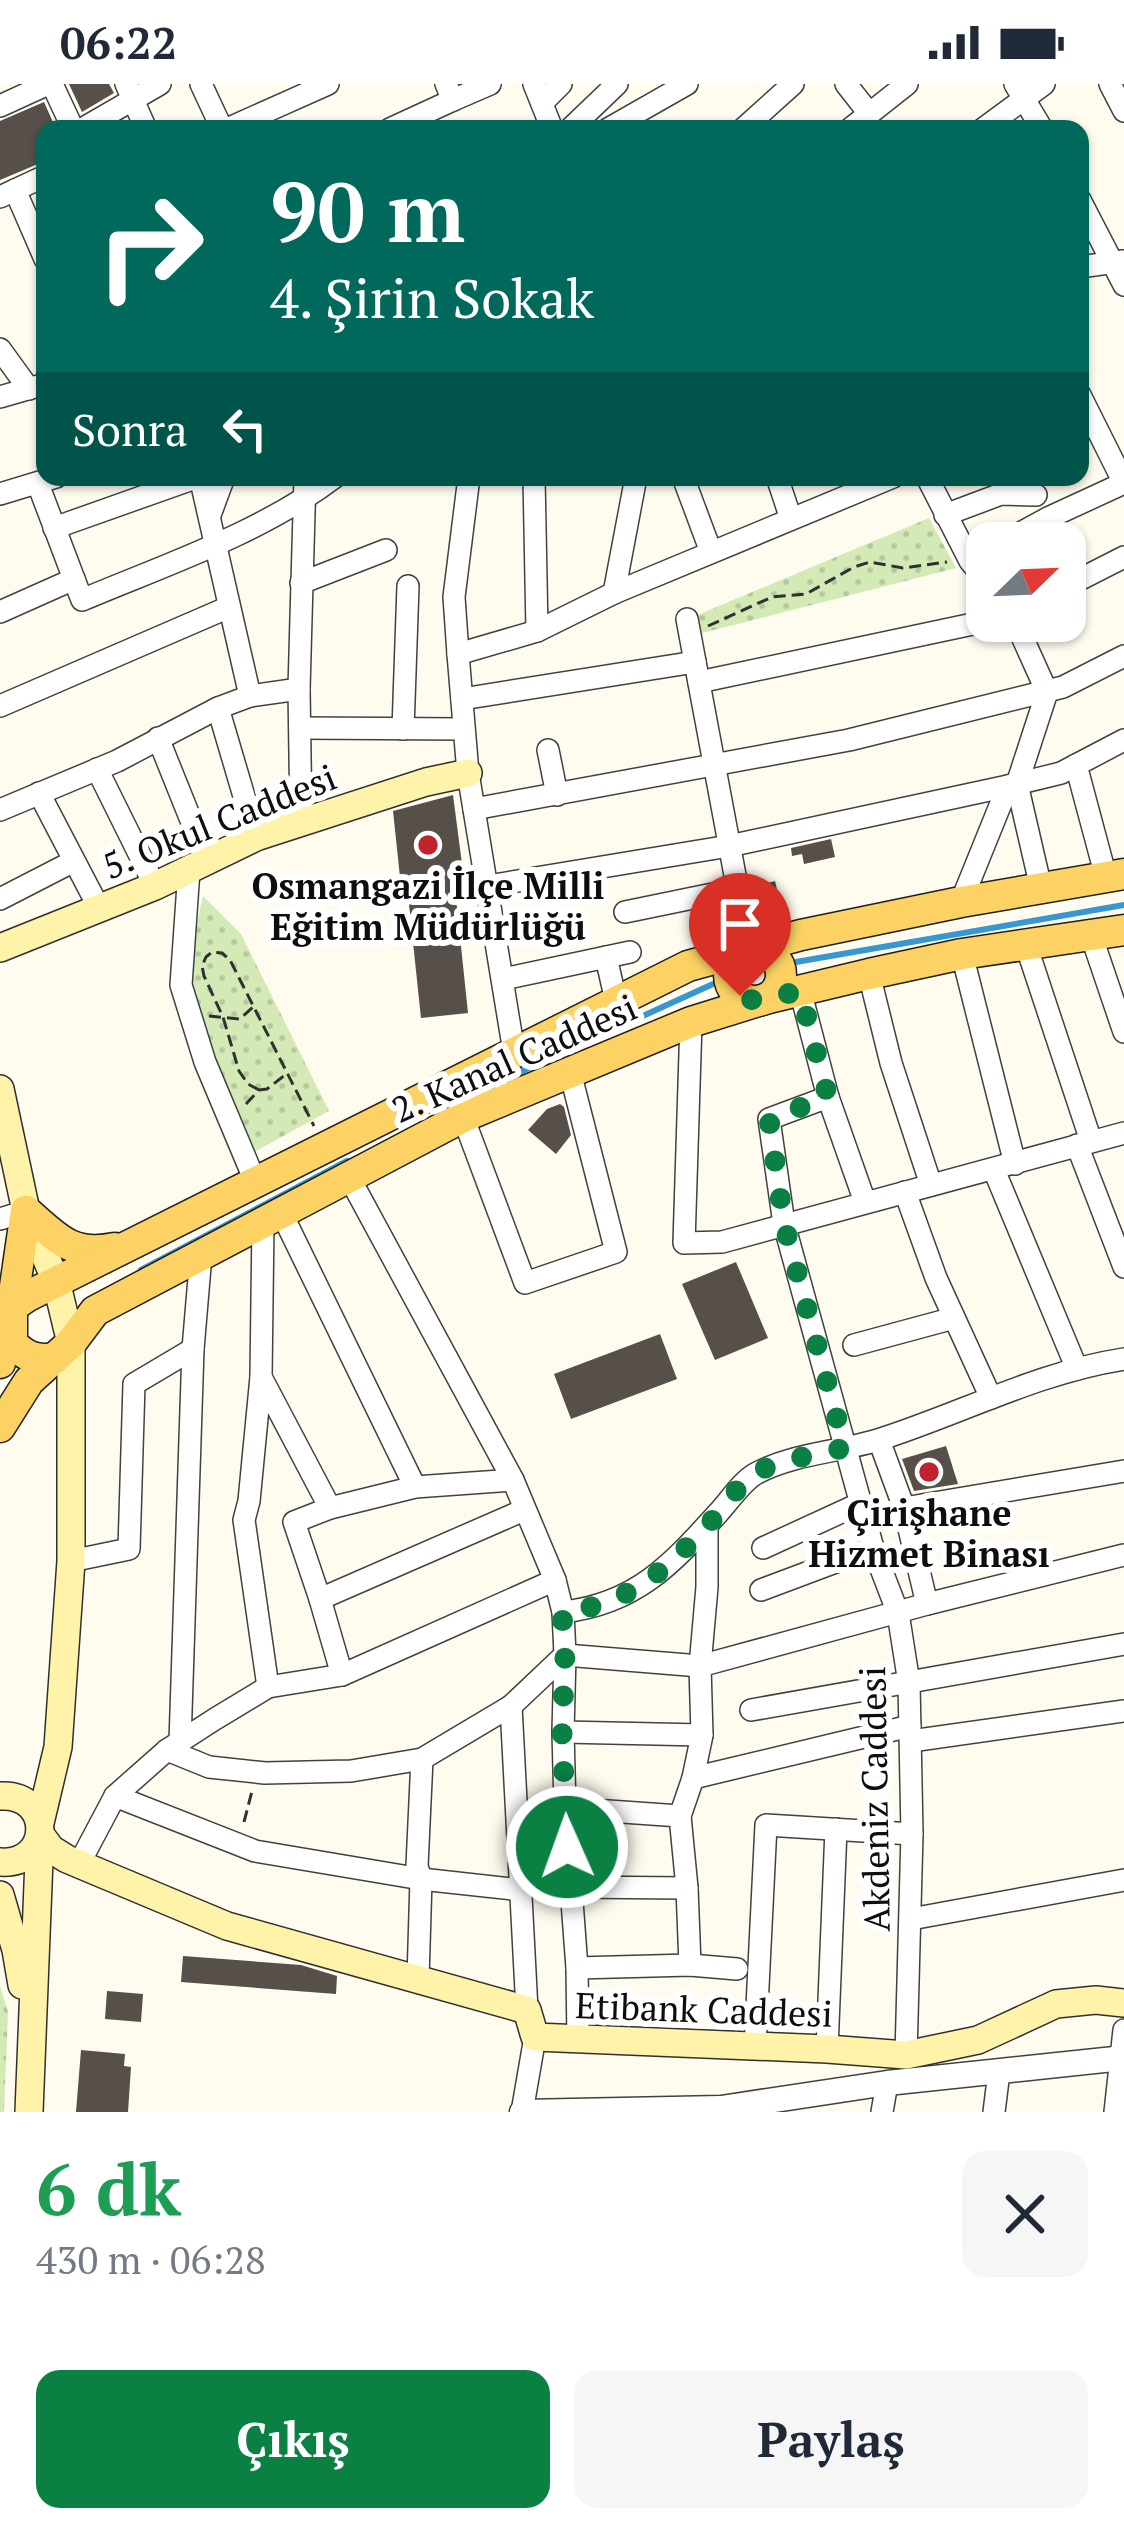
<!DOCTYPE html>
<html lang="tr">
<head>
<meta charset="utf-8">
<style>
	body { margin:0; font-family:"PT Serif",serif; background:#f6f6f7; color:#1f2937; height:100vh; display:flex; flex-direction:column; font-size:45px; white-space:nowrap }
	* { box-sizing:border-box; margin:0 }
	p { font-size:39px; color:#747a83 }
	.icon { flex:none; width:66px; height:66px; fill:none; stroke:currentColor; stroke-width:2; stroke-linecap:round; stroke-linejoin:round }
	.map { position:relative; height:2028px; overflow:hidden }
	.details { display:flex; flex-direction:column; background:#fff; flex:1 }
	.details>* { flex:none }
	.top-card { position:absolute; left:36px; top:36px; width:1053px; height:366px; border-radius:24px; box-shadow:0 3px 9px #0004; background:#00695c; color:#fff; overflow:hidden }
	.needle { width:78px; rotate:67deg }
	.tools { position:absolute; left:966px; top:438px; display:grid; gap:24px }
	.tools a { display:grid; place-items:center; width:120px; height:120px; border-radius:24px; background:#fff; box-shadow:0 3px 9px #0004; font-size:60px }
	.pin { position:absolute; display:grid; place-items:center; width:102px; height:102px; color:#fff; margin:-123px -51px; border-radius:50% 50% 50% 0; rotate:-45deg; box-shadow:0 0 12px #0007 }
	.pin .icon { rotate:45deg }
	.me { position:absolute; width:132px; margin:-66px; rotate:358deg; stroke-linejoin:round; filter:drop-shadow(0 0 9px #0008) }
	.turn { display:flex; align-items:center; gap:42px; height:252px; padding:0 36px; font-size:54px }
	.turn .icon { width:156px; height:156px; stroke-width:2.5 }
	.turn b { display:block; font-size:84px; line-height:102px }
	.then { display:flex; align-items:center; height:114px; padding:0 36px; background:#0003; gap:24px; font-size:45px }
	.round { display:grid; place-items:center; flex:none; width:126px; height:126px; border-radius:24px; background:#f6f6f7 }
	.summary { display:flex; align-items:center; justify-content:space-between; height:204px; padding:0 36px }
	h1 { font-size:72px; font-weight:800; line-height:90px; color:#1e9e55 }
	.action { display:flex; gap:24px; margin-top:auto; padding:24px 36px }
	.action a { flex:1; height:138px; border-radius:24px; background:#0b8043; color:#fff; font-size:48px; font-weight:800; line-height:138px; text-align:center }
	.action a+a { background:#f6f6f7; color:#1f2937 }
	.status { display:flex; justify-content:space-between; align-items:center; height:84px; padding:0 60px; background:#fff; direction:ltr }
	.status svg { height:33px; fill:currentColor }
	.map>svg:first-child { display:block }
	.grass { fill:url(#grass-dots) }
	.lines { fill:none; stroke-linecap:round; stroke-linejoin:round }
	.stream { stroke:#3897d0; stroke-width:6 }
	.building { fill:#574f4a }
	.minor-casing { stroke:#414141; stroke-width:24 }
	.tertiary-casing { stroke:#414141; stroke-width:27 }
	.secondary-casing { stroke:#303030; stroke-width:30 }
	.primary-casing { stroke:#1f1f1f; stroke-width:33 }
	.path { stroke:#303030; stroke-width:3; stroke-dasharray:12 6; stroke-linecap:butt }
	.minor { stroke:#fff; stroke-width:21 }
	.tertiary { stroke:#fff; stroke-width:24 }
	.secondary { stroke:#fff3aa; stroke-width:27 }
	.primary { stroke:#fbd263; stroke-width:30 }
	.route { stroke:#0b8043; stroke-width:21; stroke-dasharray:0 37.8 }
	.poi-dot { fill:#c1232e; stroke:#fff; stroke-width:4.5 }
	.labels { text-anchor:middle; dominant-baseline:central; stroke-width:12; stroke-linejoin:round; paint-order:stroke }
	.street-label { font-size:36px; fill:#0e0e0e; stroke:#fff }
	.poi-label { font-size:36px; font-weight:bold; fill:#0e0e0e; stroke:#fff }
</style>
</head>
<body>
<div class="status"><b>06:22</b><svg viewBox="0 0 49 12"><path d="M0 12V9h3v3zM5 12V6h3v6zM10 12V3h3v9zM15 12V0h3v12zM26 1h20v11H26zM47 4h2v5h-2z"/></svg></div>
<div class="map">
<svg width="1124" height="2028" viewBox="0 0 1124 2028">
	<defs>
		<pattern id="grass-dots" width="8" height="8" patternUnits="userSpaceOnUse" patternTransform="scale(3)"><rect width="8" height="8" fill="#d3eab7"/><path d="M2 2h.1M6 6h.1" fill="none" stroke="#b4c89c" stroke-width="1.8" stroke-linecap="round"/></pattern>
	</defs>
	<rect width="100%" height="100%" fill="#fffbef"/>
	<g class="grass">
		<polygon points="929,434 956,484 702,549 695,532"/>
		<polygon points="203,812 241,850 329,1027 254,1068 215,975 191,900 198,835"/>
		<polygon points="0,1902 8,1928 4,2028 0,2028"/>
	</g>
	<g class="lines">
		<g class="stream">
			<polyline points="796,878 1124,821"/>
			<polyline points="465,1016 522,987 713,900"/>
			<polyline points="141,1186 347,1077"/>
		</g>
	</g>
	<g class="building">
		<polygon points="69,0 109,0 114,9 82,28"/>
		<polygon points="44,18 56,45 45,45 45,77 0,96 0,37"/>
		<polygon points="453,711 465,803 455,805 468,929 421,934 408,811 402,812 393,727"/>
		<polygon points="831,755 835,773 804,780 802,770 792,772 791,764"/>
		<polygon points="775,797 784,835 760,842 752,803"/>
		<polygon points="560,1020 564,1023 571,1051 556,1070 528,1046 547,1025"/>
		<polygon points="736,1178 768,1254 715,1276 682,1200"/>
		<polygon points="660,1250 677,1295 571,1335 554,1290"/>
		<polygon points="946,1362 958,1400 914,1407 902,1375"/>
		<polygon points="183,1872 301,1881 337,1892 336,1910 181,1898"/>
		<polygon points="107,1907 143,1910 141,1938 105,1935"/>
		<polygon points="81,1966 125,1970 124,1982 131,1983 128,2028 76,2028"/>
	</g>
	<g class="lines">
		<defs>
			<g id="minor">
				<polyline points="52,0 73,45"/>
				<polyline points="126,0 146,45"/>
				<polyline points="201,0 222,45"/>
				<polyline points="534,0 552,45"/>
				<polyline points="846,0 868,28"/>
				<polyline points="1015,0 1042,45"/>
				<polyline points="1110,0 1124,27"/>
				<polyline points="453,16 490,0"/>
				<polyline points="542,19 561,0"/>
				<polyline points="0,22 48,0"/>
				<polyline points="82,45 160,0"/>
				<polyline points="227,45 328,0"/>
				<polyline points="390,45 453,16 446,0"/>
				<polyline points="570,45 617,0"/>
				<polyline points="608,45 687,0"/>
				<polyline points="743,45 793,0"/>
				<polyline points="850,45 907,0"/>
				<polyline points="983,45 1044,0"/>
				<polyline points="15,106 45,175"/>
				<polyline points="0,113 45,92"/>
				<polyline points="1080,116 1124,201"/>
				<polyline points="1080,183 1123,177"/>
				<polyline points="0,265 29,305"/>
				<polyline points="1080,311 1124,399"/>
				<polyline points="0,313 45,300"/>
				<polyline points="200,393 250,612"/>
				<polyline points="469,393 454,513 458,570 468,689 514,968"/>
				<polyline points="534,393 537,547"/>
				<polyline points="683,393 711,468"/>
				<polyline points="777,393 791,435"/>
				<polyline points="927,393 970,477 987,498"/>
				<polyline points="38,400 74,495"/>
				<polyline points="0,410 56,393"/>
				<polyline points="210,431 224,393"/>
				<polyline points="945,431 1001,410 1036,411"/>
				<polyline points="54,444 198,393"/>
				<polyline points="1002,459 1048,434 1124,399"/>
				<polyline points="301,499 386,466"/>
				<polyline points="1065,503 1124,473"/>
				<polyline points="614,509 893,393"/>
				<path d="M0,528L74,495L82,516C167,480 261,449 335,393"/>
				<polyline points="687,535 749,866"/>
				<polyline points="1015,537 1047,608 1017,700 1041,804"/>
				<polyline points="458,570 537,547 614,509 636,393"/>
				<polyline points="699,598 987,537"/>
				<polyline points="462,615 695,578"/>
				<polyline points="0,622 229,523"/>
				<polyline points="218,624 256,753"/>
				<polyline points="300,644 464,645"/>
				<polyline points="403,645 408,502"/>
				<polyline points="158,654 207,776"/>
				<polyline points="548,666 557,711"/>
				<polyline points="1076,681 1106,793"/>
				<polyline points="97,685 155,802"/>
				<polyline points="39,709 99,824"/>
				<polyline points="474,725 849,656 1063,603 1124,572"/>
				<polyline points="0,726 117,677 218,624 250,612 299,605"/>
				<polyline points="301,738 299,605 305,393"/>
				<polyline points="189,786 181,901 205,978 255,1097"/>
				<polyline points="488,802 729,762 1008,702 1061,689 1124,656"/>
				<polyline points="0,815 74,777"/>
				<polyline points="961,818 1008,702"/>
				<polyline points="625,828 737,805"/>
				<polyline points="1091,851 1124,948"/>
				<polyline points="1026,861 1091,1057"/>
				<polyline points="962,870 1015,1080"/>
				<polyline points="606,873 616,917"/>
				<polyline points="869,890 891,979 931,1101"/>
				<polyline points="503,895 630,868"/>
				<polyline points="800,906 828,1013 865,1118"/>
				<polyline points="691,938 684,1159 722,1158 1124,1049"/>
				<polyline points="828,1013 769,1035 784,1140 873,1464 898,1529 909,1599 912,1750 906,1971"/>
				<polyline points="463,1033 525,1199 616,1168 570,988"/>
				<polyline points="1077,1061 1124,1183"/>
				<polyline points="994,1086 1077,1285"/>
				<polyline points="349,1093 513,1396 555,1496 563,1528 565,1571 563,1648 565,1724 577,1884 578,1957"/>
				<polyline points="905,1108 936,1194 991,1314"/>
				<polyline points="281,1128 415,1403"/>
				<polyline points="0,1135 26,1127"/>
				<polyline points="263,1139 261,1293 249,1417 244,1436 268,1603"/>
				<polyline points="854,1261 954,1234"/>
				<polyline points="261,1293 330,1424"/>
				<polyline points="879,1356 904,1424 927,1520"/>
				<polyline points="904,1424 1124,1387"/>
				<polyline points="763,1464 861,1419"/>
				<polyline points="71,1477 129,1465 134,1300 193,1265"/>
				<polyline points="761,1506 873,1464"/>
				<polyline points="320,1515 524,1426"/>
				<path d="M563,1528C636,1520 672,1480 719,1428C730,1416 743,1396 757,1389C795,1369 841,1368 881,1355C962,1329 1039,1288 1124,1275"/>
				<polyline points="342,1591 320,1515 294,1438 330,1424 415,1403 513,1396"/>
				<polyline points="511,1622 527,1926"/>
				<polyline points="751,1626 1124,1560"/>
				<polyline points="563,1648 702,1651"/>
				<polyline points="911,1657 1124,1627"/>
				<polyline points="180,1658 193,1265 201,1171"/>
				<polyline points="167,1666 209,1683 265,1689 351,1687 422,1675 511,1622 565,1571 700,1582 927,1520 1124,1471"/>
				<polyline points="693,1694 910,1642"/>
				<polyline points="115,1712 255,1767 421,1795 521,1806"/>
				<polyline points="565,1724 680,1732"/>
				<polyline points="79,1780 115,1712 167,1666 215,1635 268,1603 342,1591 555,1496"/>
				<polyline points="569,1803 687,1804"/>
				<polyline points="911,1835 1124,1796"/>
				<polyline points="690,1881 687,1804 680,1732 693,1694 702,1651 700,1582 707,1503 707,1442"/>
				<polyline points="577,1884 690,1881 737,1885"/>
				<polyline points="418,1895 421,1795 417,1782 422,1675"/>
				<polyline points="755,1963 766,1741 912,1750"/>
				<polyline points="827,1965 836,1745"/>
				<polyline points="522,2028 535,1953"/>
				<polyline points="882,2028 887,1999"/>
				<polyline points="994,2028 999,1988"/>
				<polyline points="1115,2028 1124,1946"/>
			</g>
			<polyline id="tertiary" points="522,2028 721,2024 887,1999 1124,1974"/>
			<g id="secondary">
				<polyline points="0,864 155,802 256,753 426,698 468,689"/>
				<polyline points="0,1005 26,1127 56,1197 71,1259 71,1477 58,1663 40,1739"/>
				<path d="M0,1712C54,1709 52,1782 0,1778"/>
				<polyline points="40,1750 51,1765 67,1775 227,1842 527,1926 535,1953 827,1965 906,1971 978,1956 1056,1920 1096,1916 1124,1919"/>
				<polyline points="0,1811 16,1866 22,1901"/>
				<polyline points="29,2028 40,1750"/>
			</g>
			<g id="primary">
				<circle cx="755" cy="891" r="26"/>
				<path d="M26,1127L12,1223V1259C26,1273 36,1277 55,1274"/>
				<path d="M26,1127C57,1154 71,1173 115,1164"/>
				<polyline points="0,1279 12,1223 28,1212 688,882 801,851 961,818 1124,790"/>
				<polyline points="0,1343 29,1297 71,1259 95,1227 463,1033 691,938 765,915 869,890 962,870 1124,846"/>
			</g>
		</defs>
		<use href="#minor" class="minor-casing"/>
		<use href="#tertiary" class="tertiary-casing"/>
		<use href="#secondary" class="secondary-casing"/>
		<use href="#primary" class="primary-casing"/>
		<g class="path">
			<polyline points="708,542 772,513 806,510 854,483 870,478 903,484 947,478"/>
			<polyline points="209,932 240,935 253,923"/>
			<polyline points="259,1006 248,1000 239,987 223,933 204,892 202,882 206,873 212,868 222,869 230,876 314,1042"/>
			<polyline points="246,1020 259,1006 267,1005 285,991"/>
			<polyline points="244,1738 252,1707"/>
		</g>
		<use href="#minor" class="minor"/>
		<use href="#tertiary" class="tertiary"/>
		<use href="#secondary" class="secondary"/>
		<use href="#primary" class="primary"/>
	</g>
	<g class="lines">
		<path class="route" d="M567,1763L562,1648L565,1571L562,1528C634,1520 671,1481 717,1431C728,1418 741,1398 755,1389C776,1377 820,1369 845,1364L784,1140L769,1035L828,1013L800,907L756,917L740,912"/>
	</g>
	<g class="poi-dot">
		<circle cx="428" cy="761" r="12"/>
		<circle cx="929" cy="1388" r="12"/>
	</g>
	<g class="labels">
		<g class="street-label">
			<text transform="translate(219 737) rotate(-22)">5. Okul Caddesi</text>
			<text transform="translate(514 974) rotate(-24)">2. Kanal Caddesi</text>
			<text transform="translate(874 1715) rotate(-91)">Akdeniz Caddesi</text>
			<text transform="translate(704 1925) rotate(2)">Etibank Caddesi</text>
		</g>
		<g class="poi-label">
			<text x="428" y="801">Osmangazi İlçe Milli<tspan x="428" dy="41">Eğitim Müdürlüğü</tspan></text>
			<text x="929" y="1428">Çirişhane<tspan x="929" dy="41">Hizmet Binası</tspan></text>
		</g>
	</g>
</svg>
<div class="tools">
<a><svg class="needle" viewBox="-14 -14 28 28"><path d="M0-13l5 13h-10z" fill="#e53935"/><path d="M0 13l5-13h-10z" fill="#747a83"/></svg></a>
</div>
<div class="pin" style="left:740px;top:912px;background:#d93025"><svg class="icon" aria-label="arrive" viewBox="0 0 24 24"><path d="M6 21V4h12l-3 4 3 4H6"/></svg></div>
<svg class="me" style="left:567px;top:1763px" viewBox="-20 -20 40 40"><circle r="17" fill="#0b8043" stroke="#fff" stroke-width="3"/><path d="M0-11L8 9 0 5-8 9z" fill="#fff"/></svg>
<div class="top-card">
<div class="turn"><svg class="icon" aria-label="right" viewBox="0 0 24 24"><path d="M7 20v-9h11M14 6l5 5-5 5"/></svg><div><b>90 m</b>4. Şirin Sokak</div></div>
<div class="then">Sonra<svg class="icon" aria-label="left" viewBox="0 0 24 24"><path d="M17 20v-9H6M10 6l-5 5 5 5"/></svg></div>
</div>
</div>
<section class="details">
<div class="summary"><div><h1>6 dk</h1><p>430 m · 06:28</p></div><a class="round"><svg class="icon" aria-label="close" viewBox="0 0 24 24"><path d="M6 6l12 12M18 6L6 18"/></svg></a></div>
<div class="action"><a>Çıkış</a><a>Paylaş</a></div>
</section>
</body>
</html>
